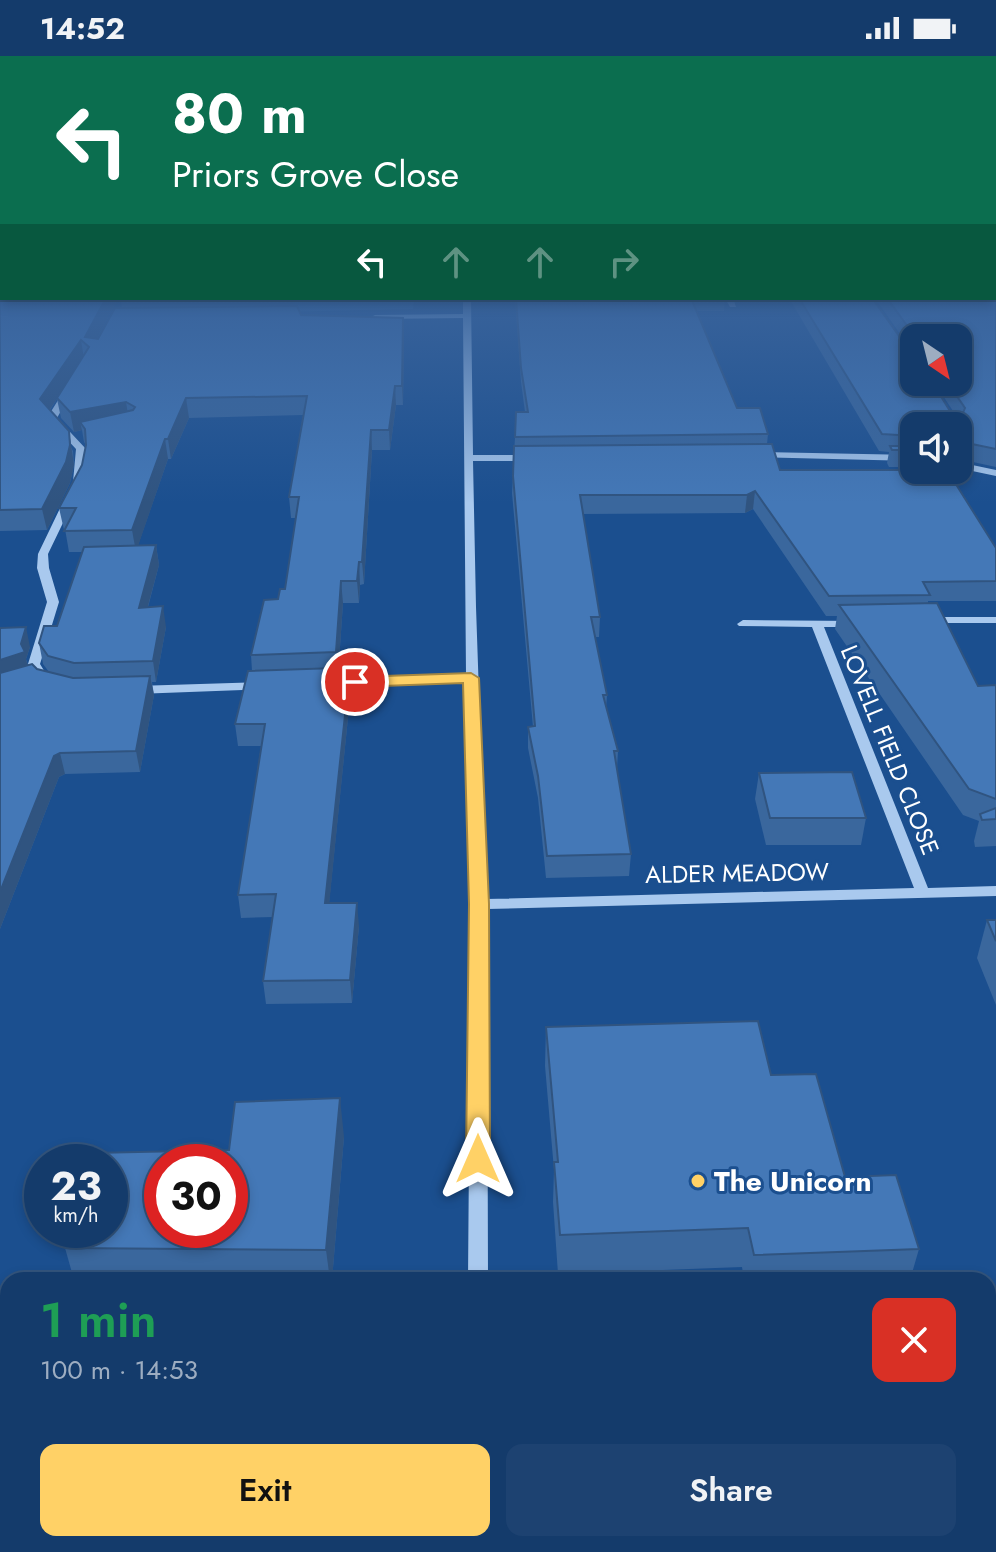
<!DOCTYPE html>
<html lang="en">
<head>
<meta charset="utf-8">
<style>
	body { margin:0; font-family:Jost,sans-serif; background:#1d4271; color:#f1f3f6; height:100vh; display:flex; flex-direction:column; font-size:30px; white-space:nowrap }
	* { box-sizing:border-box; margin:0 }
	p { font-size:26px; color:#9dadc1 }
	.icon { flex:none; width:44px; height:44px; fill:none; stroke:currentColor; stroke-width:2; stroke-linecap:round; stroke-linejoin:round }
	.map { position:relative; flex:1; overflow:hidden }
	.side { position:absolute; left:0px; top:1216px; width:996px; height:280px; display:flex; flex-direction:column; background:#143b6b; border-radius:24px 24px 0 0; box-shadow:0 4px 12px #0003,0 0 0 2px #33557e }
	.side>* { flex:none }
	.hud { position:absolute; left:0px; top:0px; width:996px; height:244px; box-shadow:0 4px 12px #0003,0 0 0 2px #33557e; background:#0b6e4f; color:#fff; overflow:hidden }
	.needle { width:52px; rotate:145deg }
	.buttons { position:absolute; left:900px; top:268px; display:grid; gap:16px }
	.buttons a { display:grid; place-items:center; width:72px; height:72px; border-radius:16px; background:#143b6b; box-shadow:0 4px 12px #0003,0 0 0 2px #33557e; font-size:40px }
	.speed { position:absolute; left:24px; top:1088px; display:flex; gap:16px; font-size:40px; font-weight:700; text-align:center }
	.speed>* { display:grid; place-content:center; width:104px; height:104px; border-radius:50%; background:#143b6b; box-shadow:0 4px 12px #0003,0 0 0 2px #33557e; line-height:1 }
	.speed small { font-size:20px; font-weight:400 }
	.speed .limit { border:12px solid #d22; background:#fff; color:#111 }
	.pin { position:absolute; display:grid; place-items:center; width:68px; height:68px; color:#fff; margin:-34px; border:4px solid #fff; border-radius:50%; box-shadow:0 2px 8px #0007 }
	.me { position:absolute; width:88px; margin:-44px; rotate:0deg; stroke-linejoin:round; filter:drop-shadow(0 0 6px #0008) }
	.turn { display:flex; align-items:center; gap:28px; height:168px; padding:0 40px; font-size:36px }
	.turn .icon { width:104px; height:104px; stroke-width:2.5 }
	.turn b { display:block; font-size:56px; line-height:68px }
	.lanes { display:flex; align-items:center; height:76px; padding:0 40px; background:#0003; justify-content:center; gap:40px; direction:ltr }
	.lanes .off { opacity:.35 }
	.round { display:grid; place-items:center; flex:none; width:84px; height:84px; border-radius:16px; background:#1d4271 }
	.head { display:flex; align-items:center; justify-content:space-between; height:136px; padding:0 40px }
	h1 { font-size:48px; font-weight:600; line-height:60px; color:#1e9e55 }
	.cta { display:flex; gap:16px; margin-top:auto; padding:16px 40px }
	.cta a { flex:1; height:92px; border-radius:16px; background:#ffd166; color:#111; font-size:32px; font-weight:600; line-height:92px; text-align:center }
	.cta a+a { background:#1d4271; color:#f1f3f6 }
	.status { display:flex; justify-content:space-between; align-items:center; height:56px; padding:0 40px; background:#143b6b; direction:ltr }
	.status svg { height:22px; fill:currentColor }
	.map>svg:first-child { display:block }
	.green { fill:#2e69ad }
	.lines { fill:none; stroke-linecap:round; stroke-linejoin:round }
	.minor { fill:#a9c9ee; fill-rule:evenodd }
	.wall { fill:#3a679d; fill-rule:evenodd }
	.shaded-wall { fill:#305480 }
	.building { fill:#4478b7; stroke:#305480; stroke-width:2; fill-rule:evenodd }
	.route { fill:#ffd166; stroke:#a68842; stroke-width:2 }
	.poi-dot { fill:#ffd166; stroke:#1b4f8f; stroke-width:3 }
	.labels { text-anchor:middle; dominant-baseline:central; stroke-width:6; stroke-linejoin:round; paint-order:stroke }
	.street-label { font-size:24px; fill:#fff; stroke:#1b4f8f }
	.near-poi-label { font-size:28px; font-weight:bold; fill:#fff; stroke:#1b4f8f; text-anchor:start }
</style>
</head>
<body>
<div class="status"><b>14:52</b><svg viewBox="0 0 49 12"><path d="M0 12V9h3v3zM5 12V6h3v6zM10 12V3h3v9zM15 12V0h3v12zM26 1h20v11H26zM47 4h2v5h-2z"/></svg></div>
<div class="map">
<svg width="996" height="1496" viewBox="0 0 996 1496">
	<rect width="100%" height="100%" fill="#1b4f8f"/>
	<g class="green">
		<polygon points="4,242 414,242 413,253 131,259 133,246 0,245"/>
		<polygon points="0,1416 8,1417 8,1488 988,1488 988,1484 996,1485 996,1496 0,1496"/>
	</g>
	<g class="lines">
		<g class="minor">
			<polygon points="463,242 471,242 473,399 530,399 535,402 530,405 473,405 476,551 486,843 914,832 812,571 739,570 737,568 743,564 856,565 858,567 852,571 824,571 928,832 996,830 996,840 487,853 488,1224 468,1224 471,848 466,626 320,632 314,628 320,624 466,618 463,262 375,263 371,261 375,259 463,258"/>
			<polygon points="725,242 733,242 736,251 730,251"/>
			<polygon points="68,332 72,335 57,362 86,393 83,426 78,429 73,426 76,393 47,362 65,333"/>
			<polygon points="759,396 914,399 914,405 756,401 754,399"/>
			<polygon points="958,406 996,414 996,420 958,412"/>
			<polygon points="69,441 74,444 48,498 49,512 59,546 40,608 51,626 45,630 41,629 28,608 47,546 37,512 38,498 64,444"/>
			<polygon points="928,561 996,561 996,567 924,567 922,565"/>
			<polygon points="263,626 267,627 269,630 267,633 136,638 130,634 136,630"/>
			<polygon points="0,1306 8,1307 8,1327 0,1326"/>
			<rect x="988" y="1362" width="8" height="20"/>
		</g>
	</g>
	<g class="wall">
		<path d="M0,238L2,242H293L294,250L301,259L404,279L403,349H396L390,394H372L364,528L360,529L359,547H343L338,620H336L337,631L349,652L329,847L359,870L352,947L266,948L263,925L273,861L241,862L238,839L261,690H238L235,668L252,615L251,599L278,543L285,533L296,462H291L289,441L303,359L189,362L171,403H168L138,489H156L159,509L148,551L166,571L156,626H152L154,639L140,716L65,718L59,721L0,873V572L30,591L26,603L28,609L37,613L49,616L43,608L39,587L57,570L82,496H69L65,473L64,474L59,452L82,409L86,389L84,386L82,374L74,376L61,362L57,343L50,354L73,395L74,409L70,427L47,474L0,475ZM121,243L122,252L97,283L116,246Z"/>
		<polygon points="996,238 996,411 959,403 958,404 958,370 914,370 914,411 889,411 887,407 889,396 879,395 789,242 872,242 950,355 953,355 934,326 958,326 958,282 914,282 914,298 875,242 994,242"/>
		<polygon points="515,242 725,242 724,255 697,255 737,352 768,378 767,388 780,414 996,492 996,545 928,545 928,547 978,630 996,629 996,790 975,791 974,785 979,765 963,759 835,573 837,560 826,560 753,453 745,457 583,458 600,561 599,581 595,581 607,639 606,653 618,695 617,712 631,798 629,820 546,822 538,742 528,692 528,671 533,671 512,437 515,381 525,356 521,326"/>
		<polygon points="759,717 866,762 861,789 766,789 755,743"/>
		<polygon points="987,864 996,864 996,949 977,902"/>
		<polygon points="546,971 771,1019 845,1121 919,1193 910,1224 744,1224 742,1211 558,1218 553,1146 554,1114 545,1010"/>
		<polygon points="344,1081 332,1224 74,1224 65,1192 229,1094"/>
	</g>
	<g class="shaded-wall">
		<polygon points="106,242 122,242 116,246 90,296 85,281"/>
		<polygon points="403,262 404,279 403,349 402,330"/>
		<polygon points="81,284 84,303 44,362 40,343"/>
		<polygon points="395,330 396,349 390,394 389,374"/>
		<polygon points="186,342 189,362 171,403 168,383"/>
		<polygon points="126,346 129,365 80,366 82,374 74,376 70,356"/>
		<polygon points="371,374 372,394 364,528 362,506"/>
		<polygon points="69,375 74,409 70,427 47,474 42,453"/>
		<polygon points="165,383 168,403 136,496 132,474"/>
		<polygon points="755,435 753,453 745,457 747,439"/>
		<polygon points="156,489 159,509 142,572 139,552"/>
		<polygon points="359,506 360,529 359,547 357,525"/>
		<polygon points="341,525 343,547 338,620 336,596"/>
		<polygon points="163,550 166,571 156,626 153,605"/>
		<polygon points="26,571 30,591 26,603 29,615 0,625 0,604 21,588"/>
		<polygon points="150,620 154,639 140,716 136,695"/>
		<polygon points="348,631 349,652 327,870 325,847"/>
		<polygon points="60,697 65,718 59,721 0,873 0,836 54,700"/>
		<polygon points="357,847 359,870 352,947 350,924"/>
		<polygon points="340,1042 344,1081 332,1224 330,1224 326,1194"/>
	</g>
	<g class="building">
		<polygon points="0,238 2,238 2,242 106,242 85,281 98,283 115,252 297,250 301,259 403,262 402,330 395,330 389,374 371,374 362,506 359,506 357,525 341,525 336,596 251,599 264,544 278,543 280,533 285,533 299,441 289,441 307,340 186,342 168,383 165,383 132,474 64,475 76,452 59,452 82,409 86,389 85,373 80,366 133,354 135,351 126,346 70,356 57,342 89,291 81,284 40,343 69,375 70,389 66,406 42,453 0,454"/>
		<polygon points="994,238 996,238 996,393 962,386 958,394 958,370 914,370 914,380 882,378 799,242 872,242 911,297 914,298 914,326 932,326 950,355 963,357 965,352 947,326 958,326 958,282 916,282 887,242 994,242"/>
		<polygon points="516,242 725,242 691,242 737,352 760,352 768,378 515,381 516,356 528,356 521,312"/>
		<polygon points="772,388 780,414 947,414 996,492 996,525 923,526 930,539 829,540 755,435 747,439 580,439 600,561 591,561 607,639 603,639 618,695 614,695 631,798 547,800 538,720 528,671 535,670 513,420 514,390"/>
		<polygon points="890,390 914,390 914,394 892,394"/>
		<polygon points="156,489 139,552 163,550 153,605 74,607 48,600 39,587 44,570 57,570 84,491"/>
		<polygon points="937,547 978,630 996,629 996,743 969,733 839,549"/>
		<polygon points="26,571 21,588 25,596 0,604 0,572"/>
		<polygon points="32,608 37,613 73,622 150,620 136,695 60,697 54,700 0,836 0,617"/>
		<polygon points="336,612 334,631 348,631 325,847 357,847 350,924 263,925 276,838 238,839 265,668 235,668 248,615"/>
		<polygon points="852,716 866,762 770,762 759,717"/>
		<polygon points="996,752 996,763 982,764 980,758"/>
		<polygon points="987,864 996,864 996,885"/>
		<polygon points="758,965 771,1019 816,1018 845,1121 896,1119 919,1193 754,1199 748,1172 560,1179 554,1106 558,1106 546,971"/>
		<path d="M340,1042L326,1194L65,1192L70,1174H110V1106H90L92,1097L229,1094L235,1046ZM162,1106H230V1174H162Z"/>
	</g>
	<linearGradient id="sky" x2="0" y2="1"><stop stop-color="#0f2b4f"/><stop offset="0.53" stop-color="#39639b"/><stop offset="1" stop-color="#39639b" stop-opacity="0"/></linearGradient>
	<rect width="996" height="447" fill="url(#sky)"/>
	<polygon class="route" points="471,617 479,622 489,848 490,1103 487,1109 478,1112 469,1109 466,1103 469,848 463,627 355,631 347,626 355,621"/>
	<circle class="poi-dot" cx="698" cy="1125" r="8"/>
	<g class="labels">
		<g class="street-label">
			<text transform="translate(890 694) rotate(68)">LOVELL FIELD CLOSE</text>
			<text transform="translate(737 817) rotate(-1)">ALDER MEADOW</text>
		</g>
		<g class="near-poi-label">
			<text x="714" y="1125">The Unicorn</text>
		</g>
	</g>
</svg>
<div class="buttons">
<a><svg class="needle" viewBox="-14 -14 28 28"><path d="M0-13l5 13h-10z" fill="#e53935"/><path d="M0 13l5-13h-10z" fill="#9dadc1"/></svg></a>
<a><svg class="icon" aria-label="sound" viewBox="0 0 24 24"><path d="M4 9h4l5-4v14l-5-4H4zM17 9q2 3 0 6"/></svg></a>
</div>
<div class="speed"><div>23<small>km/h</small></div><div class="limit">30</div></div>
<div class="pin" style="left:355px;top:626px;background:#d93025"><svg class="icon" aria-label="arrive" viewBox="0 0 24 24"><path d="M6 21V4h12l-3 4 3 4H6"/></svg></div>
<svg class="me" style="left:478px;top:1103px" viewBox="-20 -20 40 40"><path d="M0-17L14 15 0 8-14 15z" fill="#ffd166" stroke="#fff" stroke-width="4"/></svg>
<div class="hud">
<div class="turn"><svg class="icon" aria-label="left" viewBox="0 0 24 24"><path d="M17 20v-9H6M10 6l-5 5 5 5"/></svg><div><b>80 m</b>Priors Grove Close</div></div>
<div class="lanes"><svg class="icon" aria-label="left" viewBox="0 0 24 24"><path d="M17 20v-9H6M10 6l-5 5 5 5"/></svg><svg class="icon off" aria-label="ahead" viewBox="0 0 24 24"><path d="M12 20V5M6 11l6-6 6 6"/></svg><svg class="icon off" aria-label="ahead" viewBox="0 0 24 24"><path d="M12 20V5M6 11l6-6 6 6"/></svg><svg class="icon off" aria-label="right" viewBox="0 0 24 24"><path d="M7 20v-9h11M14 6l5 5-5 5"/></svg></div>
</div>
<section class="side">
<div class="head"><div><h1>1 min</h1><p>100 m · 14:53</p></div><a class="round" style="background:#d93025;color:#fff"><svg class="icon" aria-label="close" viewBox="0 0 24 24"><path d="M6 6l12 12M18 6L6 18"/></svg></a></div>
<div class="cta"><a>Exit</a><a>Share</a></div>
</section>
</div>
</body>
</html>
